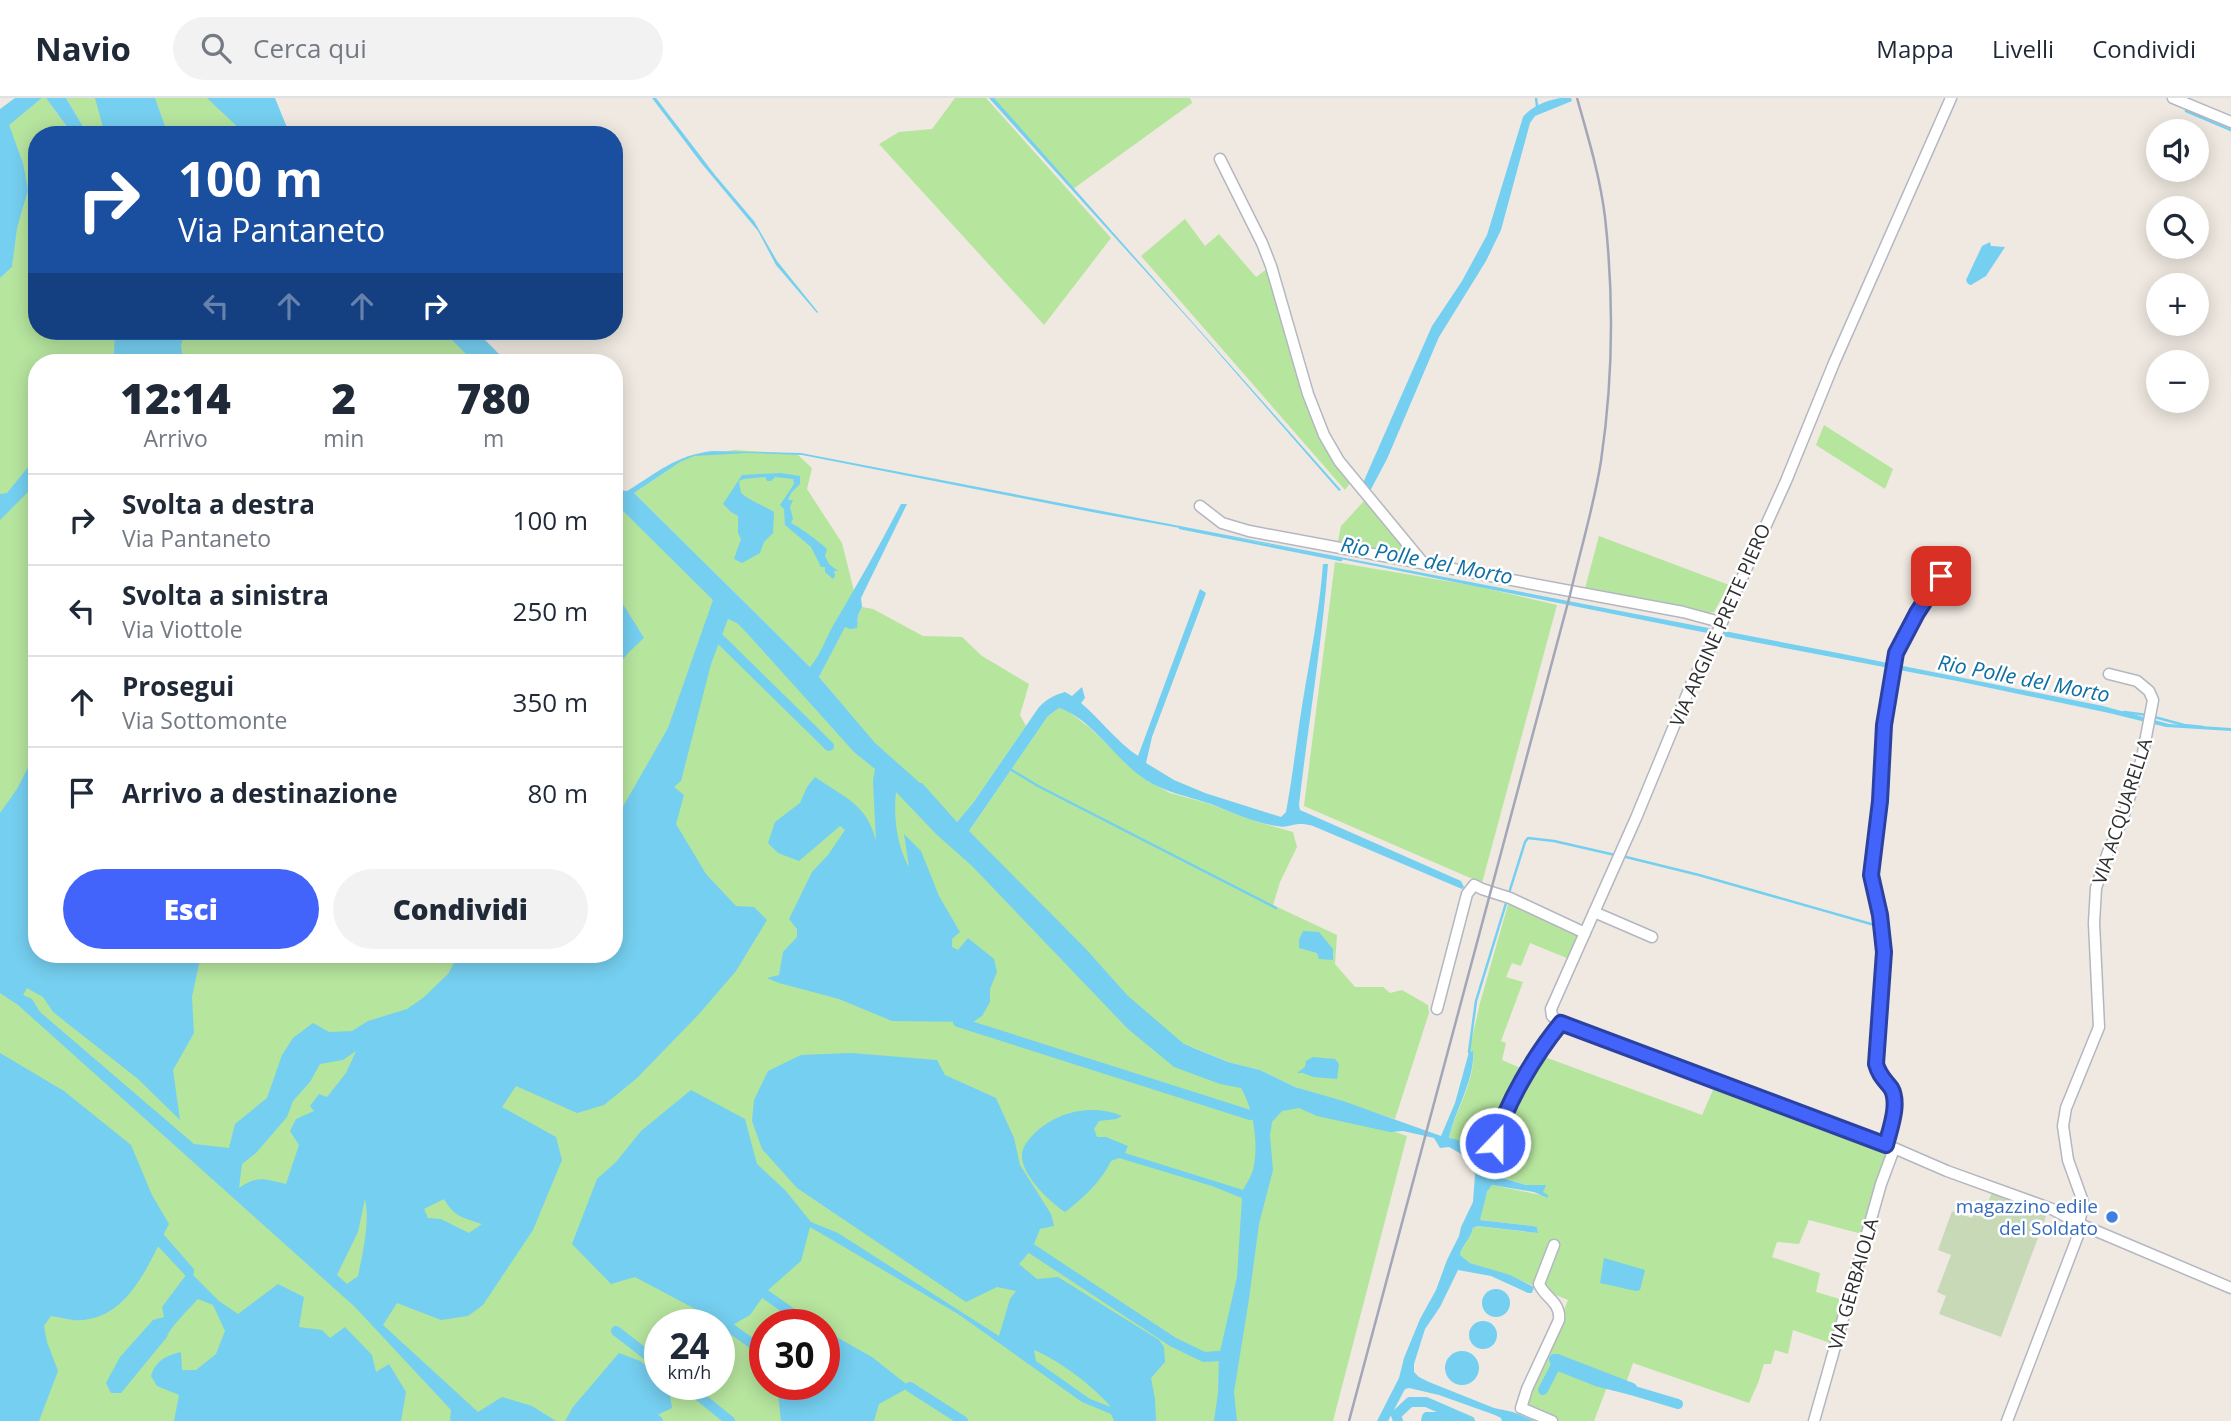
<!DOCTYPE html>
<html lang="it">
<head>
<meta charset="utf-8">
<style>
	body { margin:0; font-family:"Open Sans",sans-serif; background:#f2f2f3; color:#1f2937; height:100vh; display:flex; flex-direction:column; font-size:26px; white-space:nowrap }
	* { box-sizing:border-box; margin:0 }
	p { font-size:23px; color:#747a83 }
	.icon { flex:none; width:38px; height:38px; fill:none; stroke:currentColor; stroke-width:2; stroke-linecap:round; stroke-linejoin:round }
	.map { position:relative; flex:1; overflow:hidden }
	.details { position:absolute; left:28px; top:256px; width:595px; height:609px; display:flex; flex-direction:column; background:#fff; border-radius:28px; box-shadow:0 4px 18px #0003 }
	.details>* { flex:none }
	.banner { position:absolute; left:28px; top:28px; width:595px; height:214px; border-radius:28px; box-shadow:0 4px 18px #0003; background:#1a4fa0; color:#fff; overflow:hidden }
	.tools { position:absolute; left:2146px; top:21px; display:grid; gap:14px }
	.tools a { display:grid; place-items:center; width:63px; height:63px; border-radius:50%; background:#fff; box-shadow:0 4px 18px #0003; font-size:35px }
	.speed { position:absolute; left:644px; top:1211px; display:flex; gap:14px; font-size:35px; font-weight:700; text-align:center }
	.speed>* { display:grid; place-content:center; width:91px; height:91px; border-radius:50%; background:#fff; box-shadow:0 4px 18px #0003; line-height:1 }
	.speed small { font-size:18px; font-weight:400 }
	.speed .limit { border:10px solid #d22; background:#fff; color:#111 }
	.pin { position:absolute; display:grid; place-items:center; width:60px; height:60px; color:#fff; margin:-30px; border-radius:14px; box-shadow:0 4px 10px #0006 }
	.me { position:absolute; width:77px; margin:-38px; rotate:22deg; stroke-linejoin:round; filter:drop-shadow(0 0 5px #0008) }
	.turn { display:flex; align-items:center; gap:24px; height:147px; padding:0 35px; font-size:32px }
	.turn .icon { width:91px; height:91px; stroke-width:2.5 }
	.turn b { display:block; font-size:49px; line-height:60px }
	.lanes { display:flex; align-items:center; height:66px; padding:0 35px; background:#0003; justify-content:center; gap:35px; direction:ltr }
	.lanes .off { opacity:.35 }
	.eta { display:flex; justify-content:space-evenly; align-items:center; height:119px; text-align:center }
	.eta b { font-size:42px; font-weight:800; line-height:49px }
	.cta { display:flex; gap:14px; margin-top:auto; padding:14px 35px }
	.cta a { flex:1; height:80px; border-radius:42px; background:#4264fb; color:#fff; font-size:28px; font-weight:800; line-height:80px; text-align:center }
	.cta a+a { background:#f2f2f3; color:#1f2937 }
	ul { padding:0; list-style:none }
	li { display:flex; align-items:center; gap:21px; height:91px; padding:0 35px; border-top:2px solid #e0e1e3 }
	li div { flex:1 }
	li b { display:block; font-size:26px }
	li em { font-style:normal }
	header { display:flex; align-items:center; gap:42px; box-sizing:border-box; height:98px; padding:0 35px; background:#fff; border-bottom:2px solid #e0e1e3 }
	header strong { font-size:33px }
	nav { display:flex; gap:38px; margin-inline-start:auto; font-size:24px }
	.search { width:490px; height:63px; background:#f2f2f3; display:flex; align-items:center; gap:18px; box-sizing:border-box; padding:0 24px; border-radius:38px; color:#747a83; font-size:26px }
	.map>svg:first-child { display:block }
	.green { fill:#b6e59e; fill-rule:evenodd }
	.cemetery { fill:#c8d9b8 }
	.water { fill:#75cff0; fill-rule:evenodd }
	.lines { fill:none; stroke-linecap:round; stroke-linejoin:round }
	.stream { stroke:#75cff0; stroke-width:2.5 }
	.canal { stroke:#75cff0; stroke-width:10 }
	.street-casing { stroke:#b4b7c1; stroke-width:13 }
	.street { stroke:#fff; stroke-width:10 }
	.rail { stroke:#a3a6b8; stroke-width:2.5 }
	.route-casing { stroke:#2b41a3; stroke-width:18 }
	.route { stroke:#4264fb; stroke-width:12 }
	.shop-dot { fill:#3f7fe0; stroke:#fff; stroke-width:2.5 }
	.labels { text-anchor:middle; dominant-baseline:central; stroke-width:5; stroke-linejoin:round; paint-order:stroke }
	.street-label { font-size:19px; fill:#2e2e2e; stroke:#fff }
	.shop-label { font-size:19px; fill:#366cbe; stroke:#fff; text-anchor:end }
	.water-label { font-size:21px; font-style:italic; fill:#0d6fa3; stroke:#fff }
</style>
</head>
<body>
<header>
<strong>Navio</strong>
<div class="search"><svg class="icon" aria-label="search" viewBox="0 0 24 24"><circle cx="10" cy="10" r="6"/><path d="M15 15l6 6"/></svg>Cerca qui</div>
<nav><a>Mappa</a><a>Livelli</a><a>Condividi</a></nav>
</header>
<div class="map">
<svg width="2231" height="1323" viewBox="0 0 2231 1323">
	<rect width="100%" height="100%" fill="#efe9e1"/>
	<g class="green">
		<path d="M42,0H46L73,37H37V233H464L494,264H37V856H614V383L849,615L819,579L845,528L858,523V517L862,509L873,511L923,538L962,539L982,558L1029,586L1020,617L1026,628L973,705L957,724L969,733L1048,618L1059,610L1068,613L1090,630L1143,680L1170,695L1207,705L1258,724L1293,734L1297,749L1280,784L1273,807L1337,837L1335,866L1355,889H1383L1390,895L1402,892L1428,907L1429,915L1395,1021L1295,989L1260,972L1228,964L1190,948L1212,971L1407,1038L1333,1323H0V180L12,169L23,65L8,27ZM660,1227H719V1286H660ZM765,1227H824V1286H765Z"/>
		<polygon points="66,0 274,0 290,37 88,37"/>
		<polygon points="955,0 986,0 1111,140 1044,227 879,46 899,34 932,31"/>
		<polygon points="991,0 1190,0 1192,5 1073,91"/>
		<path d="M1185,121L1205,148L1219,136L1256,179L1267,171C1286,239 1304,330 1350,385L1345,392L1141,158Z"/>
		<polygon points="1824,327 1893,371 1885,391 1816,347"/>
		<polygon points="735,352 797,356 812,370 807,391 842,445 854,493 817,561 810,569 634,395 688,358"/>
		<polygon points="1365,402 1414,459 1338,443 1341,428"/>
		<polygon points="1599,438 1729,487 1714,514 1701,516 1584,494"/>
		<polygon points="1335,464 1476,488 1557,507 1482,785 1304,708"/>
		<path d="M1509,803L1580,836L1569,861L1530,845L1521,868L1512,865L1506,879L1523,884L1501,943L1506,945L1502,962L1525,972L1542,958L1702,1017L1716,985L1889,1052L1869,1107L1862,1136L1809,1122L1799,1146L1777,1144L1772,1159L1820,1175L1816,1194L1847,1203L1833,1246L1793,1232L1788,1256L1775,1252L1771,1266H1764L1758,1285L1749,1305L1633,1265L1626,1285L1610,1281L1594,1323H1559L1525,1310L1568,1202L1520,1182L1470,1165L1460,1157C1461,1148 1471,1141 1473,1130L1476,1128L1538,1135L1537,1129L1533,1128L1480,1122C1481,1110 1484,1097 1492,1087L1541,1097L1545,1087H1526L1493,1076L1496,1067L1487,1060L1485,1047L1477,1051C1466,1047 1460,1041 1449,1040C1455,1013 1476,982 1473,953L1469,954L1480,905Z"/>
	</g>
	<polygon class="cemetery" points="1993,1092 2048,1113 2001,1239 1939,1216 1946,1198 1937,1194 1951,1157 1938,1152 1952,1113 1972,1120 1974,1116 1982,1119"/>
	<g class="water">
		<polygon points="15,0 42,0 9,27 23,65 28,92 17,130 12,169 0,180 0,11"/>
		<polygon points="46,0 66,0 88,37 73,37"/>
		<polygon points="95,0 155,0 168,37 105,37"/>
		<polygon points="207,0 275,0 290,37 246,37"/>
		<polygon points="652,0 656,0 715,77 754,123 777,163 818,214 817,215 776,167 758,133 702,66"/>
		<polygon points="989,0 994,0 1341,392 1339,393 1193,226"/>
		<path d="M1560,0H1571L1572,3L1535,18L1530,25L1501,132L1486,163L1439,239L1387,361L1370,393L1363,385L1432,228L1462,183L1487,137L1523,19C1532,8 1545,3 1560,0Z"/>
		<polygon points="1990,144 1991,148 2005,149 1986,178 1971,187 1968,186 1966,182 1982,148"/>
		<polygon points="115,233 185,233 181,247 183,264 110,264 114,256"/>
		<polygon points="443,233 476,233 507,264 474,264"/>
		<path d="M712,353L801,355L1838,555L2103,608L2169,626L2231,630V633L2166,629L2109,615L1957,583L1717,537L1252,443L1097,415L802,357L747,355L694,358L680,364L634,395L810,569C821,556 826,540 834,526C857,487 880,447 901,406H907L861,500L862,509L858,517L857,530L850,531L845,529L819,579L875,645L920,685H922L957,724L973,705L1039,609C1047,601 1054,597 1065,594L1072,598L1082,589L1085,600L1081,605C1101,622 1117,644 1138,658L1200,491L1206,495L1152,639L1146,665L1174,682L1205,695L1281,719L1286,714C1294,671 1298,628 1306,584C1313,545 1320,505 1323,466H1328C1322,547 1308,627 1299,707L1300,712L1461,783L1464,789L1462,791L1313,728C1294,722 1291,731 1277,728C1254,725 1232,714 1211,706C1187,698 1167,695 1146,682C1116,663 1093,621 1059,610L1048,618L969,733L1085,850L1128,898L1184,946L1228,964L1260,972L1295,989L1343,1003L1441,1038L1455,1005L1469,954L1473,953C1475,982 1455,1012 1449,1040C1460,1041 1466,1047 1477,1051L1487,1044V1060L1496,1067L1493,1077L1526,1087H1546L1543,1094L1548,1097V1100L1534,1094L1492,1087L1487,1094L1480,1122L1533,1128L1537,1129L1538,1135L1477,1128L1473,1130C1471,1141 1461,1148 1460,1157L1470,1165L1510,1177L1534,1189L1532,1195H1528L1491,1178L1458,1172L1440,1209L1425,1231L1414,1266V1274L1419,1279L1429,1284L1494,1310L1513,1314L1535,1323H1502L1501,1320L1495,1317L1439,1297L1409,1290L1405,1291L1388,1323H1377L1399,1280L1404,1260L1420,1221L1436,1192L1447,1162L1459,1138L1461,1129L1473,1104L1475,1076L1465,1058L1449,1049L1440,1050L1434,1040L1403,1033L1390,1034L1317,1018L1299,1010L1282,1013L1272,1024L1270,1038L1273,1072L1259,1126L1249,1201L1234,1294L1237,1323H1214L1218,1295L1219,1258L1237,1179L1242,1100L1212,1088L1119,1060L1111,1063C1101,1084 1083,1100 1065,1114C1050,1104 1022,1078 1022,1058C1022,1050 1026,1045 1031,1039C1054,1014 1091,1005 1122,1018L1116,1021L1099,1023L1094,1031L1097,1039H1106L1128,1048L1125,1055L1243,1092C1246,1086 1251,1079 1253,1072C1259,1047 1254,1012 1241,990L1220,986L1174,969L1128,931L972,768L936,736L896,694C893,717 897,749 909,769L904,736L921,753L939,798L960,834L952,841V849L958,852L968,840L994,861L997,874L990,891V904L982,918L973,924L892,923L839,901L779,885L767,880L779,877L783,854L797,839V831L789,821L812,774L828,757L845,732L840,728L799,763L778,755L768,745L775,724L800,705L807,689L815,679C845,700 867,706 876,743L873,683L875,671L854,654L745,533L737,525L728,521L711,566L681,683L674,689L684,697L676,726L706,776L736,808L754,809L767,822L736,873L699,916L637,980L604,1007L577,1015L516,988L502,1009L556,1039L562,1062L533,1132L483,1207L468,1218L441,1222L397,1205L383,1227L478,1314L502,1299L532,1308L556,1323H450L451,1312L355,1209L18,907L0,895V715L17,691L37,652V856H201L192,899L194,935L173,972L180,1022L138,981L53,914L43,899L27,890L23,897L32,901L40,914L194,1046L229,1050L235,1026L267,1000L282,957L293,940L313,925L329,934L352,933L368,923L407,911L423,900L448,876L459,856H614V708L621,712L668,630L713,502L614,404V383L618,392L627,393C657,375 676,357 712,353ZM356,953L346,975L327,999L319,996L310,1008L314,1013L296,1021L290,1033L299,1047L286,1086C264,1081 258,1077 239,1090L242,1066L256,1055L287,1019L293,1003L310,984L320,966L343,962ZM365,1101C370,1124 363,1154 358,1178L347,1186L337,1177L358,1134ZM444,1101C454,1119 464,1120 482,1126L469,1135L441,1121L428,1120L424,1111Z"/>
		<polygon points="37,358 37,381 27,395 0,422 0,396 7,395"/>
		<path d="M780,375L800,378V386L791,395L788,402H793L790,409L793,421L791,425C798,428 820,444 827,451L825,458L829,466L838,473H834L835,478L833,481L825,474V469H821L811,449L785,427L784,411L780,407L794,386L793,381L775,379L771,383H767L765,379L744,381L739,383L741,395C750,403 763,407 774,414L773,435L764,444L760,455L742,465L734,461L741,441L738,435V418L731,414L723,406L742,377Z"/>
		<polygon points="614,498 621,503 644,540 629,554 614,572"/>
		<polygon points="1303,833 1319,834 1333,851 1333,862 1319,861 1317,855 1299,850 1299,842"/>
		<path d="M0,955L64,993L131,1047L152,1097L169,1126C149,1165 127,1226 73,1222C66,1221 58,1219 51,1218L44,1228L47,1244L58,1273L39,1323H0Z"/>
		<path d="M851,955L937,962L945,977L996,1000L1014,1040L1020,1067L1051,1116L1054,1128L1040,1131L1032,1151L1019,1166L1037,1181L1058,1179L1159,1242L1164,1249L1165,1264L1151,1280L1155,1301L1156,1323H1114L1111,1316L1082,1304L958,1216L810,1129L801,1163L767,1193L750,1217L729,1229L635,1179L611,1186L572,1146L597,1081L616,1064L641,1033L691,992L745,1021L757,1066L785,1092L811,1124L838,1135L999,1238L1010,1201L1016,1193L997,1189L966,1204L797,1090L762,1051L752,1023L754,1002L768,973L801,957ZM1034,1252C1059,1262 1093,1288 1111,1309L1090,1301L1036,1263Z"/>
		<polygon points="1313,959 1335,961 1339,966 1337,981 1313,979 1303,975 1297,975 1305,969 1306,963"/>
		<polygon points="1604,1160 1645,1172 1640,1192 1636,1193 1600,1185"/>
		<path d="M189,1173L219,1203L238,1216L278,1186L304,1199L299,1229L322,1232L330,1240L345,1229L372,1257L376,1274L389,1266L406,1294L401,1323H174L179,1297L157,1288L151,1278C156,1262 166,1258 181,1254L182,1272H196L216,1256L225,1233L213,1207L198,1201C190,1210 170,1229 167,1239L121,1295H111L106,1285L120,1259L153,1222L164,1219L162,1209Z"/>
		<circle cx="1496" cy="1205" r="14"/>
		<circle cx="1483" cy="1237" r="14"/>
		<polygon points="824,1232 872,1259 910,1289 879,1306 874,1323 781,1323 777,1286 824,1286"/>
		<circle cx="1462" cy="1270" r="17"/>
		<polygon points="619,1255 640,1263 658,1276 660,1290 669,1292 672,1310 653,1319 650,1323 565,1323 573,1309"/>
	</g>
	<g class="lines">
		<g class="stream">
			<polyline points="1536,0 1537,8"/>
			<polyline points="2186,13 2231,32"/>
			<polyline points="1180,430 1341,462"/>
			<polyline points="2124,614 2147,617 2184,627 2203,629"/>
			<polyline points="1010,671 1038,688 1276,810"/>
			<polyline points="1622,758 1699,777 1878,828"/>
			<polyline points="1509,795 1525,744 1528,740 1554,743 1615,757"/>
			<polyline points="1469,954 1476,903 1507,802"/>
		</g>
		<g class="canal">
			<polyline points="720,541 829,648"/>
			<polyline points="958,924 1250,1017"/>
			<polygon points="161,1141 189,1173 189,1174 160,1143"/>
			<polyline points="1032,1151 1173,1244 1204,1259 1219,1258"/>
			<polyline points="765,1196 803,1223"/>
			<polyline points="729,1229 765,1255"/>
			<polyline points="616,1233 660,1267"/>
			<polygon points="1554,1261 1557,1261 1632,1290 1631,1292 1599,1284 1556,1267"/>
			<polyline points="684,1286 730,1323"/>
			<polyline points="910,1289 963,1323"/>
			<polyline points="1543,1292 1556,1267"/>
			<polyline points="1631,1292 1678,1306"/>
			<polyline points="653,1319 658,1323"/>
			<polyline points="1398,1323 1396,1317 1410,1304 1426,1304 1470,1323"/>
			<polyline points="1426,1323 1427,1319 1447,1319 1457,1323"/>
		</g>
		<defs>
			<g id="street">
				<polyline points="2173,0 2231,24"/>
				<polyline points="1220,61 1262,145 1271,168 1308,296 1324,337 1339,363 1424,466"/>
				<polyline points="1200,408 1222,425 1249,433 1683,514 1720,524"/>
				<polyline points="1594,814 1652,839"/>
				<polyline points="1437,911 1467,796 1474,787 1482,791 1510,800 1585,835"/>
				<polyline points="1561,925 1887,1047 1947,1073 2052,1111 2082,1127 2231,1190"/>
				<path d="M1495,1045C1505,1005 1535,957 1561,925L1552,918L1551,911L1636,720L1693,582L1714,542L1786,383L1834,265L1951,0"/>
				<path d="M1887,1047C1890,1031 1900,1005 1891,990C1884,981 1879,977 1876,966L1884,854L1880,817L1871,777L1880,703L1884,627L1896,555L1917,515L1941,478"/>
				<polyline points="2079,1125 2083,1108 2082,1101 2068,1062 2063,1028 2066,1010 2099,929 2094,825 2096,790 2108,754 2122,723 2142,660 2153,602 2149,593 2137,583 2109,576"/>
				<path d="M1552,1323L1521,1310L1527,1291L1559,1222C1561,1204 1545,1200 1539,1186L1554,1147"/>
				<polyline points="1814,1323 1881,1086 1894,1051"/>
				<polyline points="2007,1323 2082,1127"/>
			</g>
		</defs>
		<use href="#street" class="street-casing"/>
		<use href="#street" class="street"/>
		<path class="rail" d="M1349,1323L1570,497C1580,453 1594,408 1601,363C1613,282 1614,200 1605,119C1600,78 1588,39 1577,0"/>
	</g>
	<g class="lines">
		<defs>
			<path id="route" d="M1495,1045C1506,1005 1535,957 1561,925L1886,1047C1890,1031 1900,1005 1891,990C1884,981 1879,977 1876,966L1884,854L1880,817L1871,777L1880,703L1884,627L1896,555L1917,515L1941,478"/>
		</defs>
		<use href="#route" class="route-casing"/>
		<use href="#route" class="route"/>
	</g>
	<circle class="shop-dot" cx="2112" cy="1119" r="7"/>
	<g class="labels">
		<g class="street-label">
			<text transform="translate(1720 527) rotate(-66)">VIA ARGINE PRETE PIERO</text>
			<text transform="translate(2122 713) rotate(-72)">VIA ACQUARELLA</text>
			<text transform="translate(1853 1186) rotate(-74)">VIA GERBAIOLA</text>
		</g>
		<g class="shop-label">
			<text x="2098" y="1108">magazzino edile<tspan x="2098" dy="22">del Soldato</tspan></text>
		</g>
		<g class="water-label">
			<text transform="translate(1427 462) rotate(11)">Rio Polle del Morto</text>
			<text transform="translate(2024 580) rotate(11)">Rio Polle del Morto</text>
		</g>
	</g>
</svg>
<div class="tools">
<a><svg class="icon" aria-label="sound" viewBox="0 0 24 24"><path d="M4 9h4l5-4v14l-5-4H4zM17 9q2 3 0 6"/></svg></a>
<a><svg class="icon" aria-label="search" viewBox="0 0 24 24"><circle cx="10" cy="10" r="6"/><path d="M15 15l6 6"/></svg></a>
<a>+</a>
<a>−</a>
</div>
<div class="speed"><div>24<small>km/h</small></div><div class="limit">30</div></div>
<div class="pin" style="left:1941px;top:478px;background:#d93025"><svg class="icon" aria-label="arrive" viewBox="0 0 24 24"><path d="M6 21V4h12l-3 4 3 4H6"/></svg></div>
<svg class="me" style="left:1495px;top:1045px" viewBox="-20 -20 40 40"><circle r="17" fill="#4264fb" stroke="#fff" stroke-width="3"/><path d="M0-11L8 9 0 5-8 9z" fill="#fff"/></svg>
<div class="banner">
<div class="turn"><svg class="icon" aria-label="right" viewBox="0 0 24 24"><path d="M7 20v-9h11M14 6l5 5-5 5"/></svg><div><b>100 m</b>Via Pantaneto</div></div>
<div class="lanes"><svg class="icon off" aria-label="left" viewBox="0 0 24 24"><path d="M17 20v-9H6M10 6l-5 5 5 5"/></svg><svg class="icon off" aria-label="ahead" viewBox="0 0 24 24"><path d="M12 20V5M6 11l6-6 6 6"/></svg><svg class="icon off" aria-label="ahead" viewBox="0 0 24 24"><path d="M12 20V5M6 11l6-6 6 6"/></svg><svg class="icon" aria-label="right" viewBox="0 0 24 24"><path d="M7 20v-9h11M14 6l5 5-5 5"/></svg></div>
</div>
<section class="details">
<div class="eta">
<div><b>12:14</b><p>Arrivo</p></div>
<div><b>2</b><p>min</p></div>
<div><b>780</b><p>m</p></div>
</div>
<ul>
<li><svg class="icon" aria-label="right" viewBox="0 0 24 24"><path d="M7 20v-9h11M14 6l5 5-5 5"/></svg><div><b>Svolta a destra</b><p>Via Pantaneto</p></div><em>100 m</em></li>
<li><svg class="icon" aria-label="left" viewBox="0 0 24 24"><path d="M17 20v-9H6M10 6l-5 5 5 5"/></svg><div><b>Svolta a sinistra</b><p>Via Viottole</p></div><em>250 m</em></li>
<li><svg class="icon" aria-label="ahead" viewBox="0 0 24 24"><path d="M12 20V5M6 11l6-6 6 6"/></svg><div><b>Prosegui</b><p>Via Sottomonte</p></div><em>350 m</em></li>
<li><svg class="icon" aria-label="arrive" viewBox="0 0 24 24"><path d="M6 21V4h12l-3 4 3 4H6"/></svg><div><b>Arrivo a destinazione</b></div><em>80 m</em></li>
</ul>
<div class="cta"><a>Esci</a><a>Condividi</a></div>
</section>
</div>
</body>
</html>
